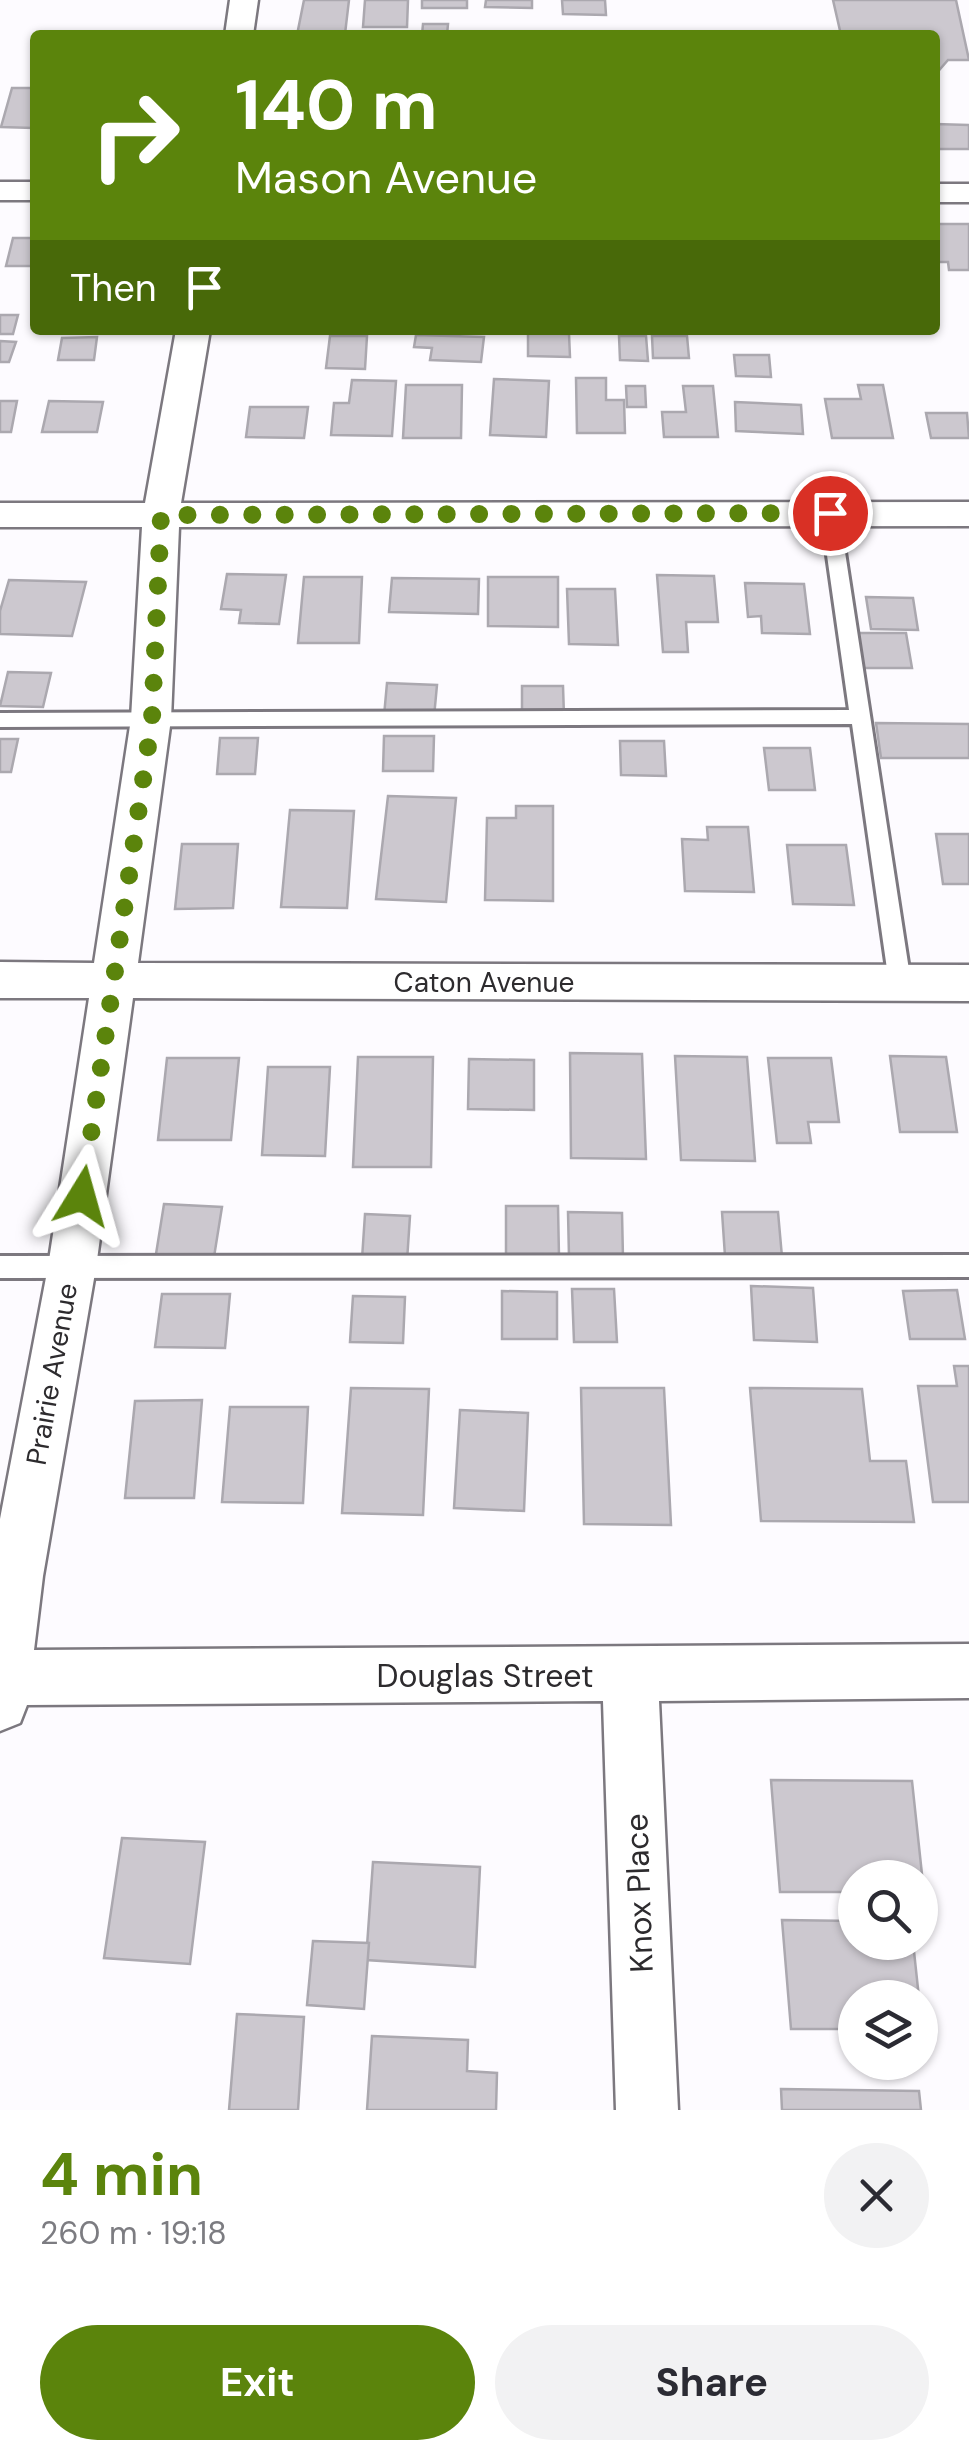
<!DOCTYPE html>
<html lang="en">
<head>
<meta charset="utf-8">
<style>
	body { margin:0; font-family:"DM Sans",sans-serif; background:#f2f2f3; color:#2b2b33; height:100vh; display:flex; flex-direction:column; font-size:38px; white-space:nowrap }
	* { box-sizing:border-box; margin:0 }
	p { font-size:32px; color:#7c7c81 }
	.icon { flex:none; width:55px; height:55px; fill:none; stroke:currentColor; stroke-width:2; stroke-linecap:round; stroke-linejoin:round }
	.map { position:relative; height:2110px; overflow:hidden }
	.details { display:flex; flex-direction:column; background:#fff; flex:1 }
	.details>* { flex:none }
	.hud { position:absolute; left:30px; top:30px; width:910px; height:305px; border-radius:10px; box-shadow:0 2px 8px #0004; background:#5b840c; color:#fff; overflow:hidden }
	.controls { position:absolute; left:838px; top:1860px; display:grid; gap:20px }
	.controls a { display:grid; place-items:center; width:100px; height:100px; border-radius:50%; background:#fff; box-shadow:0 2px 8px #0004; font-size:50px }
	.pin { position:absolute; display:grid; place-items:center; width:85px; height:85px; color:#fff; margin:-42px; border:5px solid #fff; border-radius:50%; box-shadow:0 2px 10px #0007 }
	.me { position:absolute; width:110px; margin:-55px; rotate:8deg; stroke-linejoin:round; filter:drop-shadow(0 0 8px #0008) }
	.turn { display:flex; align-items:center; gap:35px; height:210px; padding:0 40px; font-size:45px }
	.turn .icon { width:130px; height:130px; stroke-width:2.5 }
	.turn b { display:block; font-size:70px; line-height:85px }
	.then { display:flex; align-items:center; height:95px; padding:0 40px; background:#0003; gap:20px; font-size:38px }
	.round { display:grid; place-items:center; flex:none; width:105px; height:105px; border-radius:52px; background:#f2f2f3 }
	.overview { display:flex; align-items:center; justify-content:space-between; height:170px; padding:0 40px }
	h1 { font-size:60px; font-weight:700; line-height:75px; color:#5b840c }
	.cta { display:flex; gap:20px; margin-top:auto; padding:20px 40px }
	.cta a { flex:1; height:115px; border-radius:60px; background:#5b840c; color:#fff; font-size:40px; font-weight:700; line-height:115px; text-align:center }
	.cta a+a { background:#f2f2f3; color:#2b2b33 }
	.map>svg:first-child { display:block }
	.building { fill:#ccc8cf; stroke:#aba8af; stroke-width:2.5 }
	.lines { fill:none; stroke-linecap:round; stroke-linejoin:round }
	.lane-casing { stroke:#7c787f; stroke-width:6 }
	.street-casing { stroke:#7c787f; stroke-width:5 }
	.lane { fill:#fff; fill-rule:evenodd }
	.street { fill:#fff; fill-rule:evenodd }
	.route { stroke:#5b840c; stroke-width:18; stroke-dasharray:0 32.4 }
	.labels { text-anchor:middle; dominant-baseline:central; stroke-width:10; stroke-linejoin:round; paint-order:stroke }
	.street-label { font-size:28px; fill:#2d2b2e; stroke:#fff }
	.near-street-label { font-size:32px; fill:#2d2b2e; stroke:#fff }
</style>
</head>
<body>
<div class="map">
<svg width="969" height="2110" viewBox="0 0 969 2110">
	<rect width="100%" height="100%" fill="#fdfbff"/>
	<g class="building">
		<polygon points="304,0 349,0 345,34 297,35"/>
		<polygon points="365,0 408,0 407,27 363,27"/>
		<rect x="422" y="0" width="45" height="8"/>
		<polygon points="486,0 532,0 532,8 485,7"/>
		<polygon points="562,0 605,0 606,15 563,14"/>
		<polygon points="833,0 956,0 969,60 948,60 935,75 935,35 841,35"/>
		<polygon points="423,24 448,24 447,35 422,35"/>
		<polygon points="12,88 35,88 33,128 1,127"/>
		<polygon points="935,124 969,125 969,149 935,149"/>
		<polygon points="935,224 969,224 969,270 949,270 948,262 935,262"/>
		<polygon points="13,238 35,238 35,266 6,266"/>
		<polygon points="0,315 18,315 13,334 0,334"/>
		<polygon points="528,333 569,334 570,357 528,356"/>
		<polygon points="416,335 484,337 481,362 430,360 432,348 414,347"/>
		<polygon points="330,336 367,336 365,369 326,368"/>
		<polygon points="619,336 646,336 648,361 620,360"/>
		<polygon points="652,336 687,336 689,358 653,358"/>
		<polygon points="97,337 94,360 58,360 62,338"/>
		<polygon points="0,341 16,342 9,362 0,362"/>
		<polygon points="734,355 769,355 771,377 736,376"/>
		<polygon points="576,378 606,378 606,400 624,400 625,433 577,433"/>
		<polygon points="494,379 549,381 546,437 490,435"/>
		<polygon points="352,380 396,381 392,436 331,435 334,403 349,403"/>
		<polygon points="406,385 462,385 461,438 403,438"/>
		<polygon points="858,385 883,385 893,438 832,438 825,399 861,399"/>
		<polygon points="626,386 645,386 646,407 627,407"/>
		<polygon points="683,386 713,386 718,437 664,437 662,412 686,412"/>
		<polygon points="0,401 17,401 11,432 0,432"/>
		<polygon points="49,401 103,402 97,432 42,432"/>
		<polygon points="735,402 801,405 803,434 736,431"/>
		<polygon points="250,407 308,407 304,438 246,437"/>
		<polygon points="926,413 967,413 969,438 931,438"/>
		<polygon points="227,574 286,575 279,624 239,623 241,610 221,609"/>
		<polygon points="657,575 714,576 718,622 686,622 688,652 663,652"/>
		<polygon points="304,577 362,577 359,643 298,643"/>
		<polygon points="488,577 558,577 558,627 488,626"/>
		<polygon points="392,578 479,579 478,614 389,612"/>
		<polygon points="9,580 86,582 72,636 0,634 0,611"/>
		<polygon points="745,583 804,584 810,634 762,633 761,616 748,617"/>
		<polygon points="567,589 615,589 618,645 569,644"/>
		<polygon points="866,597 913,598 918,630 871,629"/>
		<polygon points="853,633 906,633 912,668 858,668"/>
		<polygon points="8,672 51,673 43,707 0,706"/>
		<polygon points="387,683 437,685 434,717 384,716"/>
		<polygon points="522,686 563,686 564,716 522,715"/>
		<polygon points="876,723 969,724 969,758 881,758"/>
		<polygon points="384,736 434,736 433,771 383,771"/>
		<polygon points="220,738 258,738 255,774 217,774"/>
		<polygon points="0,739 18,739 11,772 0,772"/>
		<polygon points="620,741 664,741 666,776 621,775"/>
		<polygon points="764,748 810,748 815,790 769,790"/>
		<polygon points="388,796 456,798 446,902 376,899"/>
		<polygon points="516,806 553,806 553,901 485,900 487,818 516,818"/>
		<polygon points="290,810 354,811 347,908 281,907"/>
		<polygon points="707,827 748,827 754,892 685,891 682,839 708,840"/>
		<polygon points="936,834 969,834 969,884 943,884"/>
		<polygon points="182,844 238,844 233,908 175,909"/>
		<polygon points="787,845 846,845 854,905 793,904"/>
		<polygon points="570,1053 642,1054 646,1159 571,1158"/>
		<polygon points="675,1056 747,1057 755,1161 681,1160"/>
		<polygon points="890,1056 946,1057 957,1132 900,1132"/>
		<polygon points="358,1057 433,1057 431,1167 353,1167"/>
		<polygon points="167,1058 239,1058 231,1140 158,1140"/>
		<polygon points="768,1058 831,1058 839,1122 808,1122 811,1143 777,1143"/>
		<polygon points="469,1059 534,1060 534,1110 468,1109"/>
		<polygon points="268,1067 330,1067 325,1156 262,1155"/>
		<polygon points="164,1204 222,1207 214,1257 156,1254"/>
		<polygon points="506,1206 558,1206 559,1257 506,1256"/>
		<polygon points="568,1212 622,1213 623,1258 569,1257"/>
		<polygon points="722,1212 778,1212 782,1257 725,1256"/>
		<polygon points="365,1214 410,1216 407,1261 362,1259"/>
		<polygon points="751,1286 813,1288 817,1342 754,1340"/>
		<polygon points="572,1289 614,1289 617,1342 574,1342"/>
		<polygon points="957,1290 965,1339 910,1339 903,1291"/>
		<polygon points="502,1291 557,1292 557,1339 502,1339"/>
		<polygon points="162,1294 230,1294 225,1348 155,1347"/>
		<polygon points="353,1296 405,1297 403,1343 350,1342"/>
		<polygon points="954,1366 969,1366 969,1502 933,1502 918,1386 957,1386"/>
		<polygon points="351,1388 429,1389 423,1515 342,1513"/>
		<polygon points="581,1388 664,1388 671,1525 584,1524"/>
		<polygon points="750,1388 862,1389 870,1461 906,1461 914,1522 761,1521"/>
		<polygon points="202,1400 194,1498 125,1498 135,1401"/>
		<polygon points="230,1407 308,1407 303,1503 222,1502"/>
		<polygon points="460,1410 528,1413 524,1511 454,1508"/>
		<polygon points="771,1780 912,1781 924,1893 920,1893 920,1878 855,1878 855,1892 780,1892"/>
		<polygon points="122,1838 205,1842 190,1964 104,1958"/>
		<polygon points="373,1862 480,1867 475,1967 366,1960"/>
		<polygon points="782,1920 855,1921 855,1942 913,1942 919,1998 855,1998 855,2029 791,2029"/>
		<polygon points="313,1941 369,1943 364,2009 307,2005"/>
		<polygon points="237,2014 304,2017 298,2110 229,2110"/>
		<polygon points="372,2036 468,2040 467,2071 497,2073 496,2110 367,2110"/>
		<polygon points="781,2089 919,2091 921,2110 782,2110"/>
	</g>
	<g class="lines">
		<defs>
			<g id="lane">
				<polygon points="830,507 839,513 911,983 908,989 892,989 889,983 852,724 0,727 0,713 849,710 821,513"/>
				<polygon points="969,1255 969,1277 0,1278 0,1256"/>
			</g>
			<g id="street">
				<polygon points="230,0 258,0 253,35 225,35"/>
				<rect x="0" y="182" width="35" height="18"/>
				<rect x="935" y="184" width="34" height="18"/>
				<polygon points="176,330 210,330 181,503 969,502 969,526 179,527 171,719 138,963 969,965 969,1001 133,998 96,1267 43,1576 34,1650 969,1644 969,1698 659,1701 678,2110 616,2110 603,1701 27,1705 20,1723 0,1731 0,1519 48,1267 89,998 0,998 0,962 94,963 131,719 142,527 0,527 0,503 145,503"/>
			</g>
		</defs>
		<use href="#lane" class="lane-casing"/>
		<use href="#street" class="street-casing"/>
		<use href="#lane" class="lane"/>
		<use href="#street" class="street"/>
	</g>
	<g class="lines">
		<polyline class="route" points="82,1196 152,719 161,515 830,513"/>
	</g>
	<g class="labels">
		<g class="street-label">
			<text x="484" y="982">Caton Avenue</text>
			<text transform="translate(52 1374) rotate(-80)">Prairie Avenue</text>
		</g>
		<g class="near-street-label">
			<text x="485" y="1676">Douglas Street</text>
			<text transform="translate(639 1893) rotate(-92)">Knox Place</text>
		</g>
	</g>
</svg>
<div class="controls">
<a><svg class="icon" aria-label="search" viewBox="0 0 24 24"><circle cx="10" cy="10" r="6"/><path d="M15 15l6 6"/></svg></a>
<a><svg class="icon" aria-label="layers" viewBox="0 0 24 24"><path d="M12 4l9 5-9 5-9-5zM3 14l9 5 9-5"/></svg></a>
</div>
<div class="pin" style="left:830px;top:513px;background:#d93025"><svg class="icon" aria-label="arrive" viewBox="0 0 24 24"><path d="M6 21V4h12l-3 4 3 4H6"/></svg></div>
<svg class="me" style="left:82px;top:1196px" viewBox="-20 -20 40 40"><path d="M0-17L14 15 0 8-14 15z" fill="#5b840c" stroke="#fff" stroke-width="4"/></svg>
<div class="hud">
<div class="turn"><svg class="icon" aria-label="right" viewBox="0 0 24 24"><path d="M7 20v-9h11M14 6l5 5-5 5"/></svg><div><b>140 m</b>Mason Avenue</div></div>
<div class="then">Then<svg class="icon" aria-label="arrive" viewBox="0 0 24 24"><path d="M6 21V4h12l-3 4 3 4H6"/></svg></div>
</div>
</div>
<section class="details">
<div class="overview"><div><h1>4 min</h1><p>260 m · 19:18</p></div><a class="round"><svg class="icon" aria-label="close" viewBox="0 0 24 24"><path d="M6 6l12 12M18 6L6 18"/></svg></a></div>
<div class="cta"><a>Exit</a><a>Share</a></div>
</section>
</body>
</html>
